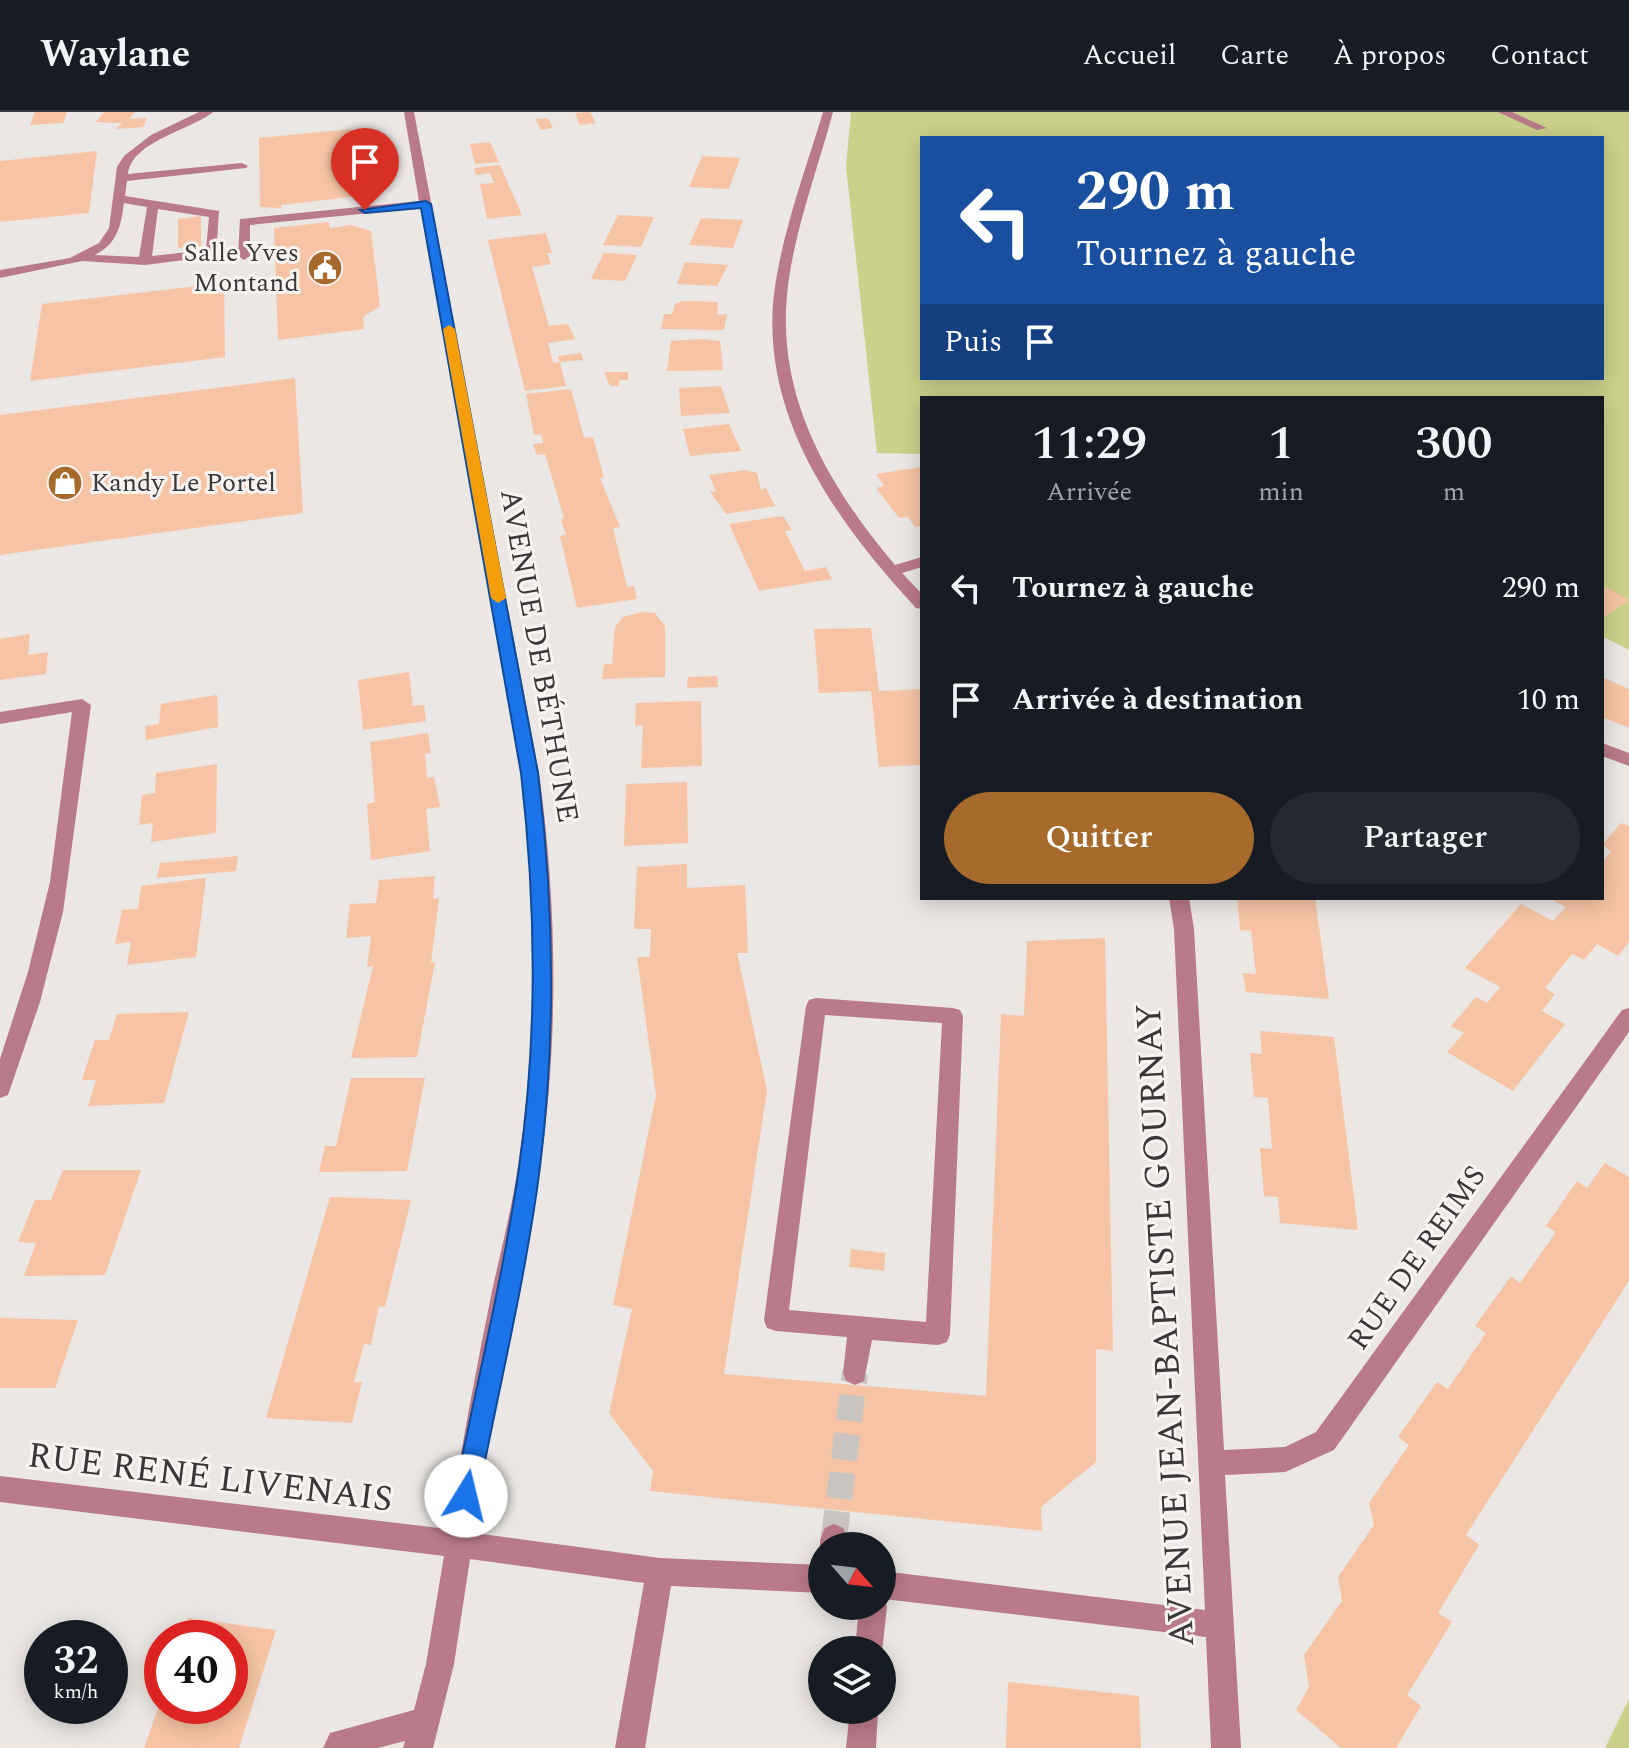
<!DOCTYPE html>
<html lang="fr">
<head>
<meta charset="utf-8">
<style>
	body { margin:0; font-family:Spectral,serif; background:#242831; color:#f1f3f6; height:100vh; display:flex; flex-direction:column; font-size:30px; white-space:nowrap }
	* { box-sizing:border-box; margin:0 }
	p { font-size:26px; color:#9ea1a6 }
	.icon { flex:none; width:44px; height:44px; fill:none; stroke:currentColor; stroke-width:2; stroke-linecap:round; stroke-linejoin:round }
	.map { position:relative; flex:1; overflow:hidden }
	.side { position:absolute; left:920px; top:284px; width:684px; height:504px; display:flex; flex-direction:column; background:#171b24; border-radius:0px; box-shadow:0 4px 20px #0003 }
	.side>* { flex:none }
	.hud { position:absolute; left:920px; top:24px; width:684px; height:244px; border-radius:0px; box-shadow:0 4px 20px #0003; background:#1a4fa0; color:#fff; overflow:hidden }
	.needle { width:52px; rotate:118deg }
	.controls { position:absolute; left:808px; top:1420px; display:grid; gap:16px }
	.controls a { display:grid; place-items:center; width:88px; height:88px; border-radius:50%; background:#171b24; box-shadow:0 4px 20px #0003; font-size:40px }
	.speed { position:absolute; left:24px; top:1508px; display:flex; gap:16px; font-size:40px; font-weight:700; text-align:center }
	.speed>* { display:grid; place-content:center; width:104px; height:104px; border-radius:50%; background:#171b24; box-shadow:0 4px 20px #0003; line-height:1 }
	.speed small { font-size:20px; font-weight:400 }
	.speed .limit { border:12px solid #d22; background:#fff; color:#111 }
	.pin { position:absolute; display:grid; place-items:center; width:68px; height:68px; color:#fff; margin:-82px -34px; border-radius:50% 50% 50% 0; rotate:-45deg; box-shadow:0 0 8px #0007 }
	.pin .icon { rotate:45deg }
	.me { position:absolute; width:88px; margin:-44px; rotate:9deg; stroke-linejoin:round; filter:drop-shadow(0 0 6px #0008) }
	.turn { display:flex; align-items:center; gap:28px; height:168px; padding:0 24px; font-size:36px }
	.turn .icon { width:104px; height:104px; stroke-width:2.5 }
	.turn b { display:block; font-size:56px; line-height:68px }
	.then { display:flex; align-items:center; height:76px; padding:0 24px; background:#0003; gap:16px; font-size:30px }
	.eta { display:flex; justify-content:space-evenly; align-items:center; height:136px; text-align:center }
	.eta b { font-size:48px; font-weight:600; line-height:56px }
	.action { display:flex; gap:16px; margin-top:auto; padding:16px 24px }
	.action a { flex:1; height:92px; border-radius:48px; background:#a66a2d; color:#fff; font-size:32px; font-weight:600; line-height:92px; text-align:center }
	.action a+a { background:#242831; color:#f1f3f6 }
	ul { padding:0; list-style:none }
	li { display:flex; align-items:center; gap:24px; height:112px; padding:0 24px }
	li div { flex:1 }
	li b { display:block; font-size:30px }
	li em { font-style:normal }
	header { display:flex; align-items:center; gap:48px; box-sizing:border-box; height:112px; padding:0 40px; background:#171b24; border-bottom:2px solid #363941 }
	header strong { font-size:38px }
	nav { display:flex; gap:44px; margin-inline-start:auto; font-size:28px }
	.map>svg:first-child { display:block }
	.green { fill:#cbd18a; fill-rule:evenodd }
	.building { fill:#f6c4a5 }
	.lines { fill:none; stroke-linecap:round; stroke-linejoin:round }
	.minor-tunnel { stroke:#c7c4c1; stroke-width:26; stroke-dasharray:26 13; stroke-linecap:butt }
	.minor { fill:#b97a89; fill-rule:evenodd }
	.route { fill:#1a73e8; stroke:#114b97; stroke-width:2 }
	.slow { fill:#f59e0b }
	.labels { text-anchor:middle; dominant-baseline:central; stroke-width:6; stroke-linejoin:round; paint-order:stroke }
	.far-poi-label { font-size:26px; fill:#393737; stroke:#f8f4f2; text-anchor:end }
	.street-label { font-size:30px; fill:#393737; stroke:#f8f4f2 }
	.near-street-label { font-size:36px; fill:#393737; stroke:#f8f4f2 }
</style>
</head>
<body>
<header>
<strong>Waylane</strong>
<nav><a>Accueil</a><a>Carte</a><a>À propos</a><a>Contact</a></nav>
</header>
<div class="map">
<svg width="1629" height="1636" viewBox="0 0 1629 1636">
	<rect width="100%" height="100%" fill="#eae7e4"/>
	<g class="green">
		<path d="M851,0H1629V538L1602,524V286H922V342L877,341L846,54ZM922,26H1602V266H922Z"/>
		<polygon points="1629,1587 1629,1636 1605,1636"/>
	</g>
	<g class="building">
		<polygon points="35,0 67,0 63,11 30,13"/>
		<polygon points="104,0 135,0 129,7 147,6 143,15 116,17 122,11 96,10"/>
		<polygon points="590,0 596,11 580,13 575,1"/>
		<polygon points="548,6 553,16 541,18 535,7"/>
		<polygon points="351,17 359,84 281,93 282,96 260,95 259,26"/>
		<polygon points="490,30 499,50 475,52 470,32"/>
		<polygon points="97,39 89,101 0,110 0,49"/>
		<polygon points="702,44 740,46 729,77 689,75"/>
		<polygon points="500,53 522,103 487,107 480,72 494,71 490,61 476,63 474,56"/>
		<polygon points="618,103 654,105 641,135 603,133"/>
		<polygon points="201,104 201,134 178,136 178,107"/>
		<polygon points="701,106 743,108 733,136 689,133"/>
		<polygon points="329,110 330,116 351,113 371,119 380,194 363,205 364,217 278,228 274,116"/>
		<polygon points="546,121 552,141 547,141 551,152 532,155 549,214 568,212 575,227 548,231 553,251 560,250 558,244 581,241 583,248 560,250 566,274 525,279 488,128"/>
		<polygon points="604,141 637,143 625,169 591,167"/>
		<polygon points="685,150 728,153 717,174 677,172"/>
		<polygon points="224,171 225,245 30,269 42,192"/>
		<polygon points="683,189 718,190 717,203 727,202 724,218 661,217 664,202 672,202 675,192"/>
		<polygon points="703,227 720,229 723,258 667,259 671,229"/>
		<polygon points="604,260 628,260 628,268 619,268 619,274 610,274"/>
		<polygon points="295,266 303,401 0,443 0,303"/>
		<polygon points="721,274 730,301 681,304 679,276"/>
		<polygon points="571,277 584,326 593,325 604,366 600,366 620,415 613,416 627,475 634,474 637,487 577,496 560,424 566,423 561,408 564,406 545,342 537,343 533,332 543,331 541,322 534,323 526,282"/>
		<polygon points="729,312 741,339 690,344 683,317"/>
		<polygon points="922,355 922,414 915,415 908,405 899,406 876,376 884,374 876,362"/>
		<polygon points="746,358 757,361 761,378 766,376 775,394 726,402 710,380 716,379 709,363"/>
		<polygon points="783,404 792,418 785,419 805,459 826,455 832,467 759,479 729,412"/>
		<polygon points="1602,473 1629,488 1602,507"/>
		<polygon points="643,500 655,501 665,514 665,565 602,567 604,552 612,552 615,515 623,505"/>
		<polygon points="871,516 879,579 922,577 922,653 879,655 871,579 819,581 814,517"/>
		<polygon points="30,522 28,543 48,540 46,562 0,568 0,527"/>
		<polygon points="409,560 413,594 424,593 426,609 363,618 358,568"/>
		<polygon points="717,564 718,575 687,576 688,565"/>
		<polygon points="1602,565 1629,577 1629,616 1602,605"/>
		<polygon points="217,583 218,615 146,628 145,614 159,612 161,592"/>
		<polygon points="701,589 702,654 641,656 643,613 635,614 636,591"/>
		<polygon points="428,621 431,641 425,642 427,666 434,665 440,695 426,697 430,739 371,748 367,692 375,690 370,630"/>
		<polygon points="217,652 216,721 151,730 153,711 139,713 142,683 155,681 156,661"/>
		<polygon points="687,670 688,731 624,734 626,672"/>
		<polygon points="1621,711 1629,714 1629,830 1618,844 1597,832 1584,848 1572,842 1545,876 1555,882 1542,899 1565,912 1513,979 1447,940 1464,921 1451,914 1476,885 1487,891 1500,875 1465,856 1521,792 1553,809 1566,795 1554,789 1557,786 1602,786 1602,751 1611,739 1602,733"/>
		<polygon points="238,744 236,759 157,766 160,751"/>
		<polygon points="687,752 687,776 745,773 748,841 737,841 767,978 724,1262 986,1284 1001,902 1024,904 1027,829 1105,826 1113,1239 1096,1237 1096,1350 1041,1395 1042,1419 650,1379 653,1359 609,1301 632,1197 613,1193 656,983 637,845 650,845 651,817 634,817 637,755"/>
		<polygon points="435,764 433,787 439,786 431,851 435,850 417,945 351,946 373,854 367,855 371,824 346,826 350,792 376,791 379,768"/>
		<polygon points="206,766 196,845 127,853 131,830 115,832 122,798 138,797 141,774"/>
		<polygon points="1237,786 1315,786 1329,887 1246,880 1243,861 1256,862 1255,853 1251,819 1240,818"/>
		<polygon points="189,900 164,991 88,994 96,968 82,968 85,958 95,928 109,928 117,902"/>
		<polygon points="1260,919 1334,925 1358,1118 1280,1111 1278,1085 1264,1084 1260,1036 1272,1037 1268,986 1254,985 1250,941 1262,942"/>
		<polygon points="351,966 425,966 407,1059 319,1060 325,1034 336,1034"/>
		<polygon points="1605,1051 1629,1065 1629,1169 1466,1423 1479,1433 1438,1501 1452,1510 1407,1583 1421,1594 1396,1636 1341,1636 1296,1598 1309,1575 1304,1543 1342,1489 1338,1465 1374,1413 1369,1391 1409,1333 1398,1325 1437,1270 1448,1277 1486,1221 1475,1214 1511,1164 1520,1171 1556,1120 1546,1114 1577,1069 1587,1076"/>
		<polygon points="63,1058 141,1058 105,1163 24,1164 36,1131 18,1130 35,1088 51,1088"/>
		<polygon points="330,1085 411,1088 385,1195 379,1194 371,1233 364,1232 354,1270 362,1270 352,1311 266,1306"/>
		<polygon points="851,1137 885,1141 884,1159 849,1155"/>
		<polygon points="0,1206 78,1208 55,1276 0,1276"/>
		<polygon points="188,1506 276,1518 239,1636 144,1636 162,1585 162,1594 230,1594 230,1526 182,1526"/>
		<polygon points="1008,1570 1139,1584 1141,1636 1006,1636"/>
	</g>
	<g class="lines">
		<polyline class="minor-tunnel" points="834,1425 855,1261"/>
		<g class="minor">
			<path d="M199,0H213C191,18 132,29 128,62L242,51L248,54L246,56L127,69L125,84L219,99L216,144L145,153L82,149L0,166V158L70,146L99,131L109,116L117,55L124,44L151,23ZM124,91L147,95L139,145L95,143C117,132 121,114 124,91ZM158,97L209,105L206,138L152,144Z"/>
			<path d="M404,0H414L539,661C557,790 559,926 540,1056C522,1178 492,1299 474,1421L660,1446L822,1453V1481L671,1474L645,1636H615L644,1471L470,1447L454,1552L433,1636H403L405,1629L378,1636H323L330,1621L414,1598L426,1552L444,1444L0,1390V1364L448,1417C461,1337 476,1258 492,1179C501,1138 512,1096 518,1054C537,924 538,791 521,661L421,96L250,113V144L244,148L238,144L240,107L419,89Z"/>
			<path d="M823,0H833C817,60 793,121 787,183C777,287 830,376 895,453L922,445V455L902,461L922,482V497L916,496C838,411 760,307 774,182C782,120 805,60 823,0Z"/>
			<polygon points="1498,0 1512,0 1547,16 1537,18"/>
			<polygon points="82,587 91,593 63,800 40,890 8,983 0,986 0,947 28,860 50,770 72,600 0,612 0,600"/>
			<polygon points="1602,631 1629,641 1629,654 1602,644"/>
			<polygon points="1169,786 1189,786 1194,817 1224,1338 1285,1335 1316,1320 1622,898 1629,896 1629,920 1334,1338 1285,1360 1225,1363 1241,1636 1211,1636 1206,1525 884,1487 887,1494 882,1540 855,1538 859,1494 882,1494 882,1459 1205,1498 1174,817"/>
			<path d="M816,886L953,896L960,898L963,904L950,1222L947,1230L938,1233L872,1228L864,1269L855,1273L846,1269L843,1261L847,1225L776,1219L767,1216L764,1208L806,894L809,888ZM825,903L942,911L926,1210L789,1198Z"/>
			<path d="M834,1412L843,1416L847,1425L845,1434H822V1442C818,1432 820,1426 825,1416Z"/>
			<polygon points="850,1598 878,1598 876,1636 846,1636"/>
		</g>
	</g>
	<path class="route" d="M426,89L431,92L538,661C554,791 556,925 540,1055C526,1165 499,1275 478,1384L475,1392L466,1396L458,1392L454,1384C476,1275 503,1165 519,1056C538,925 536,792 521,661L421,96L365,101L360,98Z"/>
	<polygon class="slow" points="449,213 455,217 506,486 498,491 491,486 443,217"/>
	<defs>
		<symbol id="civic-disc" viewBox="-11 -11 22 22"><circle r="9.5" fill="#a66a2d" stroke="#f8f4f2"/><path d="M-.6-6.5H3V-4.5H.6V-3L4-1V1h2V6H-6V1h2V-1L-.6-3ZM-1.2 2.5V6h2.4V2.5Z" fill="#fff"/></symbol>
		<symbol id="shop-disc" viewBox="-11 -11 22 22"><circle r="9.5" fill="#a66a2d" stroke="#f8f4f2"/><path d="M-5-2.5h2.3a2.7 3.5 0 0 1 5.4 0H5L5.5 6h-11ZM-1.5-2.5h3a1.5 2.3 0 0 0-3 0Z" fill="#fff"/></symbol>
	</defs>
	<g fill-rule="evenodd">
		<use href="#civic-disc" x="305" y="136" width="40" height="40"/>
		<use href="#shop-disc" x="45" y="351" width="40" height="40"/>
	</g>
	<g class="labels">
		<g class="far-poi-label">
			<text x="299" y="141">Salle Yves<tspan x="299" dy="30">Montand</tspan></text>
			<text x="91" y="371" text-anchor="start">Kandy Le Portel</text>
		</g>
		<g class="street-label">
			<text transform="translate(539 544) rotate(80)">AVENUE DE BÉTHUNE</text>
			<text transform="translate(1417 1146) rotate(-55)">RUE DE REIMS</text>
		</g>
		<g class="near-street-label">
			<text transform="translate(1166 1213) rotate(-93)">AVENUE JEAN-BAPTISTE GOURNAY</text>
			<text transform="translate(210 1366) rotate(7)">RUE RENÉ LIVENAIS</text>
		</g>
	</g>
</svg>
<div class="controls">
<a><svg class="needle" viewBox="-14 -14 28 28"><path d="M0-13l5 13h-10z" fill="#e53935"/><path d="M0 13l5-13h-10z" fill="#9ea1a6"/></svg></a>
<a><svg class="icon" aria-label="layers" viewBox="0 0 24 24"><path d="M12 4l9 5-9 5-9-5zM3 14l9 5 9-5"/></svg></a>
</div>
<div class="speed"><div>32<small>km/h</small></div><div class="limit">40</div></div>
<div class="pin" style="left:365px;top:98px;background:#d93025"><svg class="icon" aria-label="arrive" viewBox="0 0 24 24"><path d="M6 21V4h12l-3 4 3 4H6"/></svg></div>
<svg class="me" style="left:466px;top:1384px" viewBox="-20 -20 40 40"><circle r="19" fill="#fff"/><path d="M0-13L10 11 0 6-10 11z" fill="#1a73e8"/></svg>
<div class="hud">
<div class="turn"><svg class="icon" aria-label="left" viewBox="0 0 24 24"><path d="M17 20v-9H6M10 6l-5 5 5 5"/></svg><div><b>290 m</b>Tournez à gauche</div></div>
<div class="then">Puis<svg class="icon" aria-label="arrive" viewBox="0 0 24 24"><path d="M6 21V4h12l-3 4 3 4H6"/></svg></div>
</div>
<section class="side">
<div class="eta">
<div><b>11:29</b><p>Arrivée</p></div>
<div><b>1</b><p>min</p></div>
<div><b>300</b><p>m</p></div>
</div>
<ul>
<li><svg class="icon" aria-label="left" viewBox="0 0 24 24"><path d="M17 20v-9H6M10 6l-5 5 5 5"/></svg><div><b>Tournez à gauche</b></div><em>290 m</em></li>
<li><svg class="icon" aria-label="arrive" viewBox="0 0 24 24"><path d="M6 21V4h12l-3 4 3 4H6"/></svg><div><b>Arrivée à destination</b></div><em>10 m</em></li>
</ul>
<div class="action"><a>Quitter</a><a>Partager</a></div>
</section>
</div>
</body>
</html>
